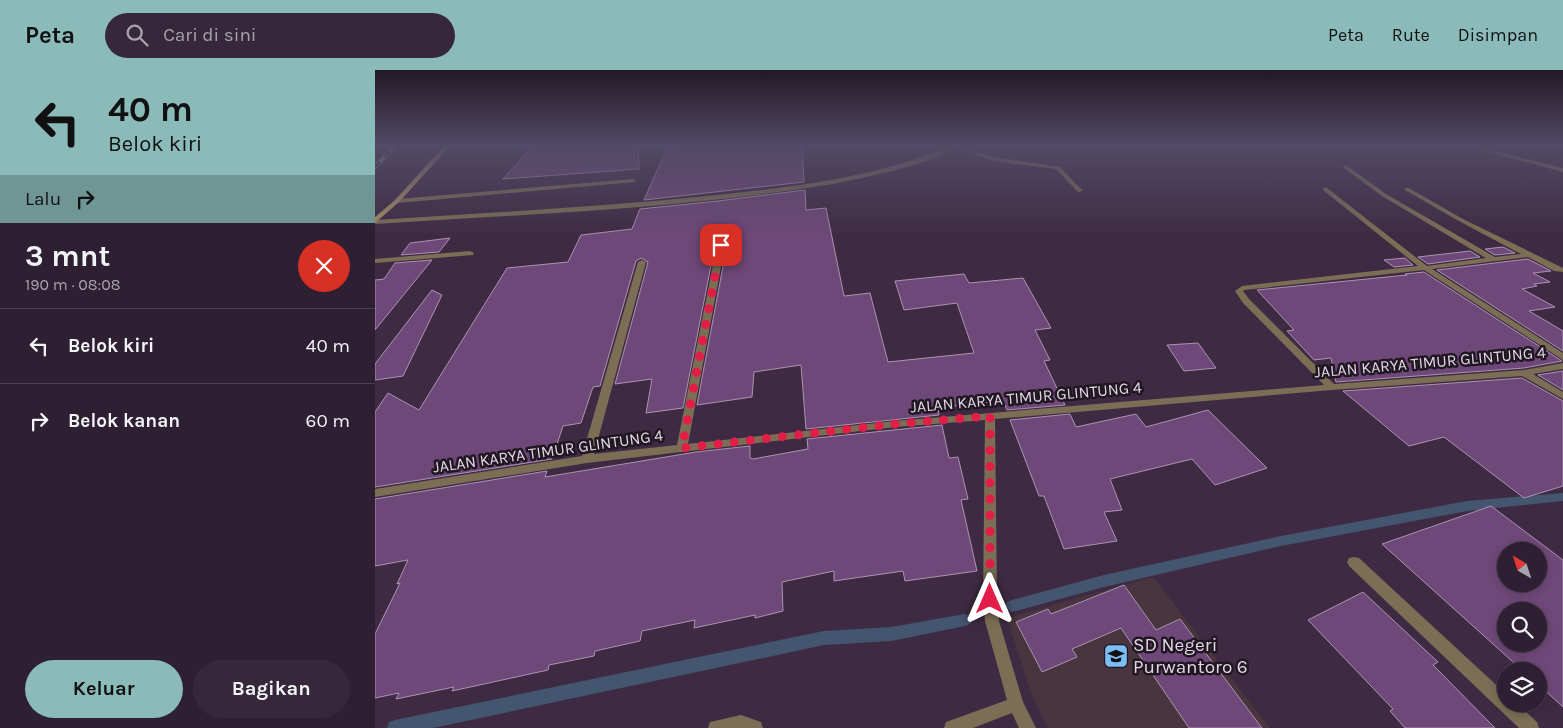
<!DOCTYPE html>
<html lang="id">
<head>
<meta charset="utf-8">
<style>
	body { margin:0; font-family:Karla,sans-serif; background:#36283a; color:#f1f3f6; height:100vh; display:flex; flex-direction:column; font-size:19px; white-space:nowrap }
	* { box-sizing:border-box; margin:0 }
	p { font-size:16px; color:#a7a3ac }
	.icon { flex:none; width:28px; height:28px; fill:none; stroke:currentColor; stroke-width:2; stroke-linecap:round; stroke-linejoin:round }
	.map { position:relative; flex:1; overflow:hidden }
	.side { display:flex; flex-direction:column; background:#2e2032; width:375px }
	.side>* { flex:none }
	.guide { background:#8bbbb9; color:#111; overflow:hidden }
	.needle { width:32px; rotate:321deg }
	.buttons { position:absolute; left:1122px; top:472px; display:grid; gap:10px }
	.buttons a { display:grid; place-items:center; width:50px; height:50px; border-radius:50%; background:#2e2032; box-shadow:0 2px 8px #0003,0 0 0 1px #493e4d; font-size:25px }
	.pin { position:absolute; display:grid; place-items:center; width:42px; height:42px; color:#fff; margin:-21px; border-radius:10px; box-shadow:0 2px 8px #0006 }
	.me { position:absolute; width:55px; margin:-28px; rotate:0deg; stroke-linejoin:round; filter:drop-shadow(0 0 4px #0008) }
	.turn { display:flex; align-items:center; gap:18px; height:105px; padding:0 25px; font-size:22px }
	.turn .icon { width:65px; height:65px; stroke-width:2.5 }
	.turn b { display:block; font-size:35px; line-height:42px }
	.then { display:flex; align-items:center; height:48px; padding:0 25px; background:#0003; gap:10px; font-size:19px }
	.round { display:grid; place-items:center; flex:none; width:52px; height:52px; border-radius:26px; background:#36283a }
	.head { display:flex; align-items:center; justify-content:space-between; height:85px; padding:0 25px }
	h1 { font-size:30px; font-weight:700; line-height:38px }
	.button { display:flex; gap:10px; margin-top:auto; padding:10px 25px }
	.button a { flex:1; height:58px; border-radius:30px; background:#8bbbb9; color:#111; font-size:20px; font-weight:700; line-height:58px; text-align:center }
	.button a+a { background:#36283a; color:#f1f3f6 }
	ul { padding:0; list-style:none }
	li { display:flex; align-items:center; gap:15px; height:75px; padding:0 25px; border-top:1px solid #493e4d }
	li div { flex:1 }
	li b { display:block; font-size:19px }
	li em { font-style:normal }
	header { display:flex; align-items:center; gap:30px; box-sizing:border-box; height:70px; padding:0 25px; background:#8bbbb9; color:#111 }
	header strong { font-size:24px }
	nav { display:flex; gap:28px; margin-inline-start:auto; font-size:18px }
	.search { width:350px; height:45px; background:#36283a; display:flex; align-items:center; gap:12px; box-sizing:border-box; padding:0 18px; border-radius:28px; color:#a7a3ac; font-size:19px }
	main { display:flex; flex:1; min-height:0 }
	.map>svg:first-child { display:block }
	.education { fill:#48353d }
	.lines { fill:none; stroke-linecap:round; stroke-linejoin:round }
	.stream { fill:#44566f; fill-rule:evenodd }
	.building { fill:#6e4878; stroke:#ab94b1; fill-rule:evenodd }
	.lane { fill:#7b6e55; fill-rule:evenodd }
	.street { fill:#7b6e55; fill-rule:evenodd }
	.secondary { fill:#a38e67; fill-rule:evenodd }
	.rail-casing { stroke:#9f90a3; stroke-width:4 }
	.rail { stroke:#201722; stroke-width:2.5; stroke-dasharray:7; stroke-linecap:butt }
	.route { stroke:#e11d48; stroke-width:9; stroke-dasharray:0 16.2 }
	.labels { text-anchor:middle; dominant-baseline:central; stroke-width:5; stroke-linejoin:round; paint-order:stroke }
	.street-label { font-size:16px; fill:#e2d6e5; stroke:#201722 }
	.near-poi-label { font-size:19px; fill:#e2d6e5; stroke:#201722; text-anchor:start }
</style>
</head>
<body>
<header>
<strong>Peta</strong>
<div class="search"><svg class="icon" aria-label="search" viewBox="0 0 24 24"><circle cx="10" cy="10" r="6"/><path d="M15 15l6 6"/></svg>Cari di sini</div>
<nav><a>Peta</a><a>Rute</a><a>Disimpan</a></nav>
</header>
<main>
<section class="side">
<div class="guide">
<div class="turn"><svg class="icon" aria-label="left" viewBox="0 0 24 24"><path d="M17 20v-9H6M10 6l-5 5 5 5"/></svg><div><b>40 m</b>Belok kiri</div></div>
<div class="then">Lalu<svg class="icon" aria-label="right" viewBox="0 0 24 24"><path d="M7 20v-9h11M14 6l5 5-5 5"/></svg></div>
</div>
<div class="head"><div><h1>3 mnt</h1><p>190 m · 08:08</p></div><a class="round" style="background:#d93025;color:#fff"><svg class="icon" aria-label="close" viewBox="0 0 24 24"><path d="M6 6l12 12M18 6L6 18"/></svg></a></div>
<ul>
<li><svg class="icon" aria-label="left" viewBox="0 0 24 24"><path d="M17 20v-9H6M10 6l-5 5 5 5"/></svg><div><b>Belok kiri</b></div><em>40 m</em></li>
<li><svg class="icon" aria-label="right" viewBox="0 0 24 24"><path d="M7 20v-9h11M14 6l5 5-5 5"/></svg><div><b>Belok kanan</b></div><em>60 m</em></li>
</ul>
<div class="button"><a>Keluar</a><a>Bagikan</a></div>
</section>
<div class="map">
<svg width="1188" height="658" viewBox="0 0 1188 658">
	<rect width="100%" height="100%" fill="#3e2b43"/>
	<polygon class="education" points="778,507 895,658 673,658 656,623 632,548"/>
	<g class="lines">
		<g class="stream">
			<polygon points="1188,423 1188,431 1092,441 906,476 729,517 637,542 632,540 630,536 632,532 637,530 729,505 906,466 1092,431"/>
			<polygon points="590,544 595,546 597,550 595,554 590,556 516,571 449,575 58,658 12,658 14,652 20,650 449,561 516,557"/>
		</g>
	</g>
	<g class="building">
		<polygon points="160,74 263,74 264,99 128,109"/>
		<polygon points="326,74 427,74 429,112 269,130 293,76"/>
		<polygon points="430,120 431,140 451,138 469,226 495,223 513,292 599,283 582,233 529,240 520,211 589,204 594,213 648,208 676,258 660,260 675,290 669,291 690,335 632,340 629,333 616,334 615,332 563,338 564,345 431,359 426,295 379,302 377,327 322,335 352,175 345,171 340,175 308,338 271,343 277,309 240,314 273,192 266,188 261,191 225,316 218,317 206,353 188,356 177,389 0,417 0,342 13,323 44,340 132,198 193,192 206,165 257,159 265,139 343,131"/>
		<polygon points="75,168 64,182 26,185 35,173"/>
		<polygon points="1128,177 1140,183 1120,185 1110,179"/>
		<polygon points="1095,181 1105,187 1053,194 1043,187"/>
		<polygon points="1030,188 1038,195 1019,197 1009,190"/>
		<polygon points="1153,189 1176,201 1158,203 1175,212 1159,214 1162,216 1147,219 1180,237 1154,241 1188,261 1188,281 1062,200"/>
		<polygon points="57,190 0,260 0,210 9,209 20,193"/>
		<polygon points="1049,202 1187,291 1149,298 961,312 956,288 939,290 912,261 919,260 882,220 1032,205 1030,204"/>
		<polygon points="57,220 67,225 28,306 0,310 0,294"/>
		<polygon points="823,273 841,298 809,301 792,275"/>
		<polygon points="1188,301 1188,320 1163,305"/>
		<polygon points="1147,308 1188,331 1188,416 1149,428 1069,367 1034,376 968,321"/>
		<polygon points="833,340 892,398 840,415 817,389 735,409 747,440 729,442 742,471 689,479 669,426 664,426 635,350 695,344 701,357 761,344 771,357"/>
		<polygon points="567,355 574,388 583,387 593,429 586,430 602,501 530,511 528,501 459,511 459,501 407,512 408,541 380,548 380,545 319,558 320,550 267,561 265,571 220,581 219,586 174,595 173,600 77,621 79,617 21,629 24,623 0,628 0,564 25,513 22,514 33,490 0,496 0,429 172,401 170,407 321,382 375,376 375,388 378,389 433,379 432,369"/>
		<path d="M1116,436L1188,490V637L1164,615V601H1148L1007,474ZM1131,481H1164V514H1131ZM1131,541H1164V574H1131Z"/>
		<polygon points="749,515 781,560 805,549 887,658 814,658 746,558 697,579 702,587 667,602 641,552 673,539 676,544"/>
		<polygon points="988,522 1063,592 1058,595 1120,658 1030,658 1015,641 1018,639 933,550"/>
	</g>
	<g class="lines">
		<g class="lane">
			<polygon points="578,74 619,87 685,97 708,121 703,122 681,99 618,91 578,76"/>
			<polygon points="258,109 260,110 260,112 22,133 19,131 22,129"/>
		</g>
		<g class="street">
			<path d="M578,74L583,75C554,96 492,107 457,114C306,139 152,144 0,154V150C111,143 221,137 332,126C415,117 501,109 578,74Z"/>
			<polygon points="1083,74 1091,74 1188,98 1188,102"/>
			<polygon points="971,95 1011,124 1120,187 1146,184 1082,150 1030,120 1030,118 1034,118 1086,148 1188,198 1188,202 1179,201 1153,187 1057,199 1188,283 1188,290 1049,200 869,220 868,221 874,229 959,314 1149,300 1188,293 1188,299 1158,304 1188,322 1188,329 1147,306 957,320 620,349 622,529 624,551 648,632 661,658 644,658 637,643 598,658 569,658 571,652 632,630 610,551 608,529 610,350 520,357 212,393 0,427 0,419 207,386 263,192 267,190 271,192 219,384 302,375 342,175 346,173 350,175 313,374 520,351 949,315 868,233 860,221 867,216 1043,196 948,120 948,118 952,118 1052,196 1111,188 1007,126 969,98 968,97"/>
			<polygon points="95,181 99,183 98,185 0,193 0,189"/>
			<polygon points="979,487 984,488 1131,624 1131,634 1142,634 1162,652 1164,658 1144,658 974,496 972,492 974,488"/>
			<polygon points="366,645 386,652 388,658 333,658 335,652"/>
		</g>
		<polygon class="secondary" points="71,74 77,74 24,132 0,153 0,147 20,130"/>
		<defs>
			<polyline id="rail" points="0,97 22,74"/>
		</defs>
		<use href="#rail" class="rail-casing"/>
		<use href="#rail" class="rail"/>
	</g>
	<linearGradient id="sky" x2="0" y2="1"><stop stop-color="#221825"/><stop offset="0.45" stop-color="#524a66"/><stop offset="1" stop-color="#524a66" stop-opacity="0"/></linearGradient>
	<rect width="1188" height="166" fill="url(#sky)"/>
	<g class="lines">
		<polyline class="route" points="346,175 307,378 520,354 615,346 615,529"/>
	</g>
	<defs>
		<symbol id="school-square" viewBox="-11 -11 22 22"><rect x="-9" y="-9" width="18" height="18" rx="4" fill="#7bbef8" stroke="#201722"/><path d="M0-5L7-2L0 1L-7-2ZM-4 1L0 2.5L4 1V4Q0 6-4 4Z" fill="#111"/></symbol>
	</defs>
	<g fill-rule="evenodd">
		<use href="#school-square" x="727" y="572" width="28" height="28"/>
	</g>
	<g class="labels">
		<g class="street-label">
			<text transform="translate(1055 292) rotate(-5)">JALAN KARYA TIMUR GLINTUNG 4</text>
			<text transform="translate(651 327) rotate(-5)">JALAN KARYA TIMUR GLINTUNG 4</text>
			<text transform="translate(173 381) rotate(-8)">JALAN KARYA TIMUR GLINTUNG 4</text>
		</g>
		<g class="near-poi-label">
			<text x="758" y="575">SD Negeri<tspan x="758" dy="22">Purwantoro 6</tspan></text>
		</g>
	</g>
</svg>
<div class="buttons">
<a><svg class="needle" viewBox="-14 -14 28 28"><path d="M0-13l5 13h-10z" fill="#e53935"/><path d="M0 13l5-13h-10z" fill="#a7a3ac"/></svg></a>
<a><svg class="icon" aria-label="search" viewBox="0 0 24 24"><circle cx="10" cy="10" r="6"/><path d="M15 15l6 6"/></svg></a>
<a><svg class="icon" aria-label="layers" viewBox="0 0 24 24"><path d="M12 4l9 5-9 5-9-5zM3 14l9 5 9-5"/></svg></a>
</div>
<div class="pin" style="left:346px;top:175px;background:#d93025"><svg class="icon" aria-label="arrive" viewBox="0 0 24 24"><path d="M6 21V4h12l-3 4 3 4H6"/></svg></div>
<svg class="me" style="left:615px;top:529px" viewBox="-20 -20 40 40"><path d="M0-17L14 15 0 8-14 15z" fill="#e11d48" stroke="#fff" stroke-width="4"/></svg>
</div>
</main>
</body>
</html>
